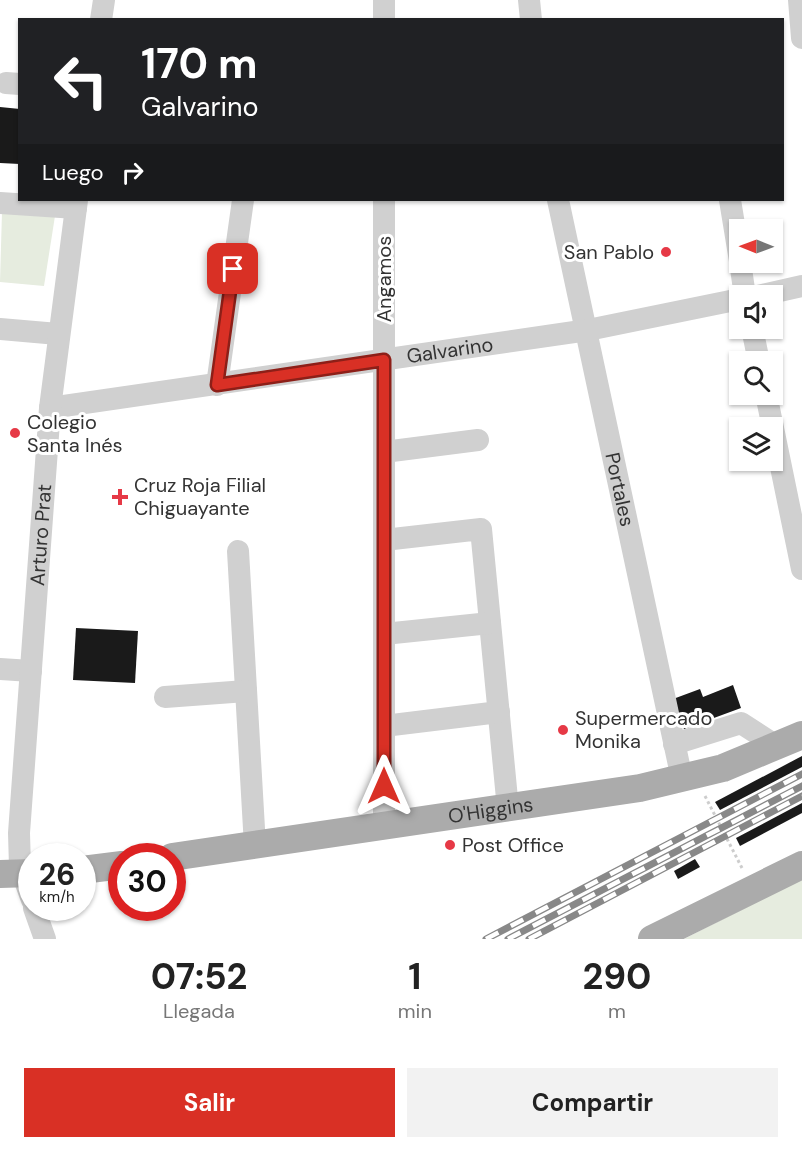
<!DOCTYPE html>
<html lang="es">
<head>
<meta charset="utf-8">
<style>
	body { margin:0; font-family:"DM Sans",sans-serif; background:#f2f2f2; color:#222; height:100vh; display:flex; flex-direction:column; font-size:22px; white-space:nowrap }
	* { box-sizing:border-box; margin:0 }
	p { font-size:20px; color:#767676 }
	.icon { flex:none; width:33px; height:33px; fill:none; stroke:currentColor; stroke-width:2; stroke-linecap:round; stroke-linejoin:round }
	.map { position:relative; height:939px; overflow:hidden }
	.sheet { display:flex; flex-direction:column; background:#fff; flex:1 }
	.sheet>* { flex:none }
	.banner { position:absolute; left:18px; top:18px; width:766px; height:183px; border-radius:0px; box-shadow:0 2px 4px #0004; background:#202124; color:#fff; overflow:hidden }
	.needle { width:39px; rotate:271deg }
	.buttons { position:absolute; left:729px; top:219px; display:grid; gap:12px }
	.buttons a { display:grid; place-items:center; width:54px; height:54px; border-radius:0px; background:#fff; box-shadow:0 2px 4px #0004; font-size:30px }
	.speed { position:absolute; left:18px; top:843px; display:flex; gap:12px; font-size:30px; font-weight:700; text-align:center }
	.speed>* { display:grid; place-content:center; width:78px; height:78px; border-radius:50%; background:#fff; box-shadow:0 2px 4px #0004; line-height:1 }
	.speed small { font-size:15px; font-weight:400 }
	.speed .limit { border:9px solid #d22; background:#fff; color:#111 }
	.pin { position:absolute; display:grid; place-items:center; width:51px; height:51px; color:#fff; margin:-26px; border-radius:12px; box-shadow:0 3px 9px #0006 }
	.me { position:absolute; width:66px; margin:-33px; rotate:0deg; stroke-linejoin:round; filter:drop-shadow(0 0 4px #0008) }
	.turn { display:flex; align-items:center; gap:21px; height:126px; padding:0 24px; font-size:27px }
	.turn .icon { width:78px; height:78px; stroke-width:2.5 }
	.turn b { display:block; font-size:42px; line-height:51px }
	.then { display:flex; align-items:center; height:57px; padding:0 24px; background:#0003; gap:12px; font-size:22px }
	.eta { display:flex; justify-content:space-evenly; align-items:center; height:102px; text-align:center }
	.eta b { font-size:36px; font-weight:700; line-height:42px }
	.action { display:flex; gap:12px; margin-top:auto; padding:12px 24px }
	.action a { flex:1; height:69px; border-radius:0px; background:#d93025; color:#fff; font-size:24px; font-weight:700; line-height:69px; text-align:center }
	.action a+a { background:#f2f2f2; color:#222 }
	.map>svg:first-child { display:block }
	.green { fill:#e6ecdf }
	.building { fill:#1a1a1a }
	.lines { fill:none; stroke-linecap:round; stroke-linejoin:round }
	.path { stroke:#cdcdcd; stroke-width:3; stroke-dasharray:3 3; stroke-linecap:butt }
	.minor { stroke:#d0d0d0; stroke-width:22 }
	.major { stroke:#ababab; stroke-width:28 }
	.rail-casing { stroke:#888; stroke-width:7 }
	.rail { stroke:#fff; stroke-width:4.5; stroke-dasharray:14; stroke-linecap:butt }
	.route-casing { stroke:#8d1f18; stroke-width:15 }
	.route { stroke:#d93025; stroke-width:10 }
	.poi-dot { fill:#e63946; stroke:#fff; stroke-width:2 }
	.labels { text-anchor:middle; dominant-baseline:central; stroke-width:6; stroke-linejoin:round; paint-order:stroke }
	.poi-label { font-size:20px; fill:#333; stroke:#fff; text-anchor:start }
	.street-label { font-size:20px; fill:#333; stroke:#fff }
</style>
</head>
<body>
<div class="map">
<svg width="802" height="939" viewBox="0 0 802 939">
	<rect width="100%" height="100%" fill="#fff"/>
	<g class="green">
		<polygon points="2,212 55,216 44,286 0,282"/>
		<polygon points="802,879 802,939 684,939"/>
	</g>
	<g class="building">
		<polygon points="0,107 20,109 20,164 0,163"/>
		<polygon points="76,628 138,631 135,683 73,680"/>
		<polygon points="733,685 741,708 684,729 673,699 700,689 703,697"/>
		<polygon points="802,756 802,767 720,810 715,802"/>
		<polygon points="802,803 802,813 740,846 736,838"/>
		<polygon points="695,859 700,867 678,879 674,871"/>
	</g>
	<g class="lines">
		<polyline class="path" points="705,796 743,870"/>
		<g class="minor">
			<polyline points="529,0 531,20"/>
			<polyline points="799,0 802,38"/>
			<polyline points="101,20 104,0"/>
			<polyline points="384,20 384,0"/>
			<polyline points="6,83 20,84"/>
			<path id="s1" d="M558,200L682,779"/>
			<polyline points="730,200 740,261"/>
			<polyline points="0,203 76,208"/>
			<polyline points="740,262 745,296"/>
			<polyline points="758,296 802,286"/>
			<polyline points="752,328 759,362"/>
			<polyline points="0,329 58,334"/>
			<polyline points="217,385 243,200"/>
			<polyline points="766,394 802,569"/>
			<path id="s2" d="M50,408L588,330L740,299"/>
			<polyline points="384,452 478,440"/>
			<polyline points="384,540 481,529 508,809"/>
			<polyline points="238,551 255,846"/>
			<polyline points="384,634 490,623"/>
			<polyline points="0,669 31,671"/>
			<polyline points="165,697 246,691"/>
			<polyline points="384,726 499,712"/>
			<polyline points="674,744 741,723 778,747"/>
			<polyline points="384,827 384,200"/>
			<path id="s3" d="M32,900L20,867L19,833L50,408L77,200"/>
			<polyline points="34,908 45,939"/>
		</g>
		<g class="major">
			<path id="s4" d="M172,857L640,788L723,768L802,735"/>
			<polyline points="82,870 122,865"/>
			<polyline points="0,874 32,873"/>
			<polyline points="652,939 802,865"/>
		</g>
		<defs>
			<g id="rail">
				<polyline points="486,939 802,774"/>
				<polyline points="508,939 802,786"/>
				<polyline points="529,939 802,796"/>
			</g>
		</defs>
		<use href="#rail" class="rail-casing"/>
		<use href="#rail" class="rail"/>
	</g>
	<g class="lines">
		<defs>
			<polyline id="route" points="233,269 217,385 384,360 384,786"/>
		</defs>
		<use href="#route" class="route-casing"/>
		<use href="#route" class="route"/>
	</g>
	<g class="poi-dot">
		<circle cx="666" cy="252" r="6"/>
		<circle cx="15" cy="433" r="6"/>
		<path d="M117 488h6v6h6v6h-6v6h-6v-6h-6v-6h6z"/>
		<circle cx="563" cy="730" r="6"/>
		<circle cx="450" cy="845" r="6"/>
	</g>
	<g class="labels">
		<g class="poi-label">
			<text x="654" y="252" text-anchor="end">San Pablo</text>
			<text x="27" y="422">Colegio<tspan x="27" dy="23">Santa Inés</tspan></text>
			<text x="134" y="485">Cruz Roja Filial<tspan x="134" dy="23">Chiguayante</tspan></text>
			<text x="575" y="718">Supermercado<tspan x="575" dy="23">Monika</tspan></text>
			<text x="462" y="845">Post Office</text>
		</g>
		<g class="street-label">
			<text transform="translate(384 279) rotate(-90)">Angamos</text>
			<text stroke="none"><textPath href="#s2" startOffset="404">Galvarino</textPath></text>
			<text stroke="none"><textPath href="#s1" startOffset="296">Portales</textPath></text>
			<text stroke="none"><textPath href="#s3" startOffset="368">Arturo Prat</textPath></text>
			<text stroke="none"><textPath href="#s4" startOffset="322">O'Higgins</textPath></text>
		</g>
	</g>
</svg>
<div class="buttons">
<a><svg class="needle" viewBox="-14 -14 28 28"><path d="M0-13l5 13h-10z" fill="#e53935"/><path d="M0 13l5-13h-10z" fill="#767676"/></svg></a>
<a><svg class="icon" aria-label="sound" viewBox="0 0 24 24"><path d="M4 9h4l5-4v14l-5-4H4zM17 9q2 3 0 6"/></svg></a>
<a><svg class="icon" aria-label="search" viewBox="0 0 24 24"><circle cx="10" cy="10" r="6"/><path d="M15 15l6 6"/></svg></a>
<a><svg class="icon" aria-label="layers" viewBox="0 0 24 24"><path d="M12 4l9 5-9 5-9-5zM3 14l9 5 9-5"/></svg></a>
</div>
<div class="speed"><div>26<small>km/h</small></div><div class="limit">30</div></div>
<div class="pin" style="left:233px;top:269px;background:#d93025"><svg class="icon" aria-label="arrive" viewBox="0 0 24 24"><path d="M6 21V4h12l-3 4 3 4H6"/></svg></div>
<svg class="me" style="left:384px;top:786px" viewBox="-20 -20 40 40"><path d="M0-17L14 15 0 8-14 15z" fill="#d93025" stroke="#fff" stroke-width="4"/></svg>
<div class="banner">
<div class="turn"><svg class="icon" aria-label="left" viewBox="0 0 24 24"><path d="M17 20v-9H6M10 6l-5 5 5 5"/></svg><div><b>170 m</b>Galvarino</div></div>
<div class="then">Luego<svg class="icon" aria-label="right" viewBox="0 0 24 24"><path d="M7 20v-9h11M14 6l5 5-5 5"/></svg></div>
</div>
</div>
<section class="sheet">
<div class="eta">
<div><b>07:52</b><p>Llegada</p></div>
<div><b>1</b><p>min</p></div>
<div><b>290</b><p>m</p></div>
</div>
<div class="action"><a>Salir</a><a>Compartir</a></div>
</section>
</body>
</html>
